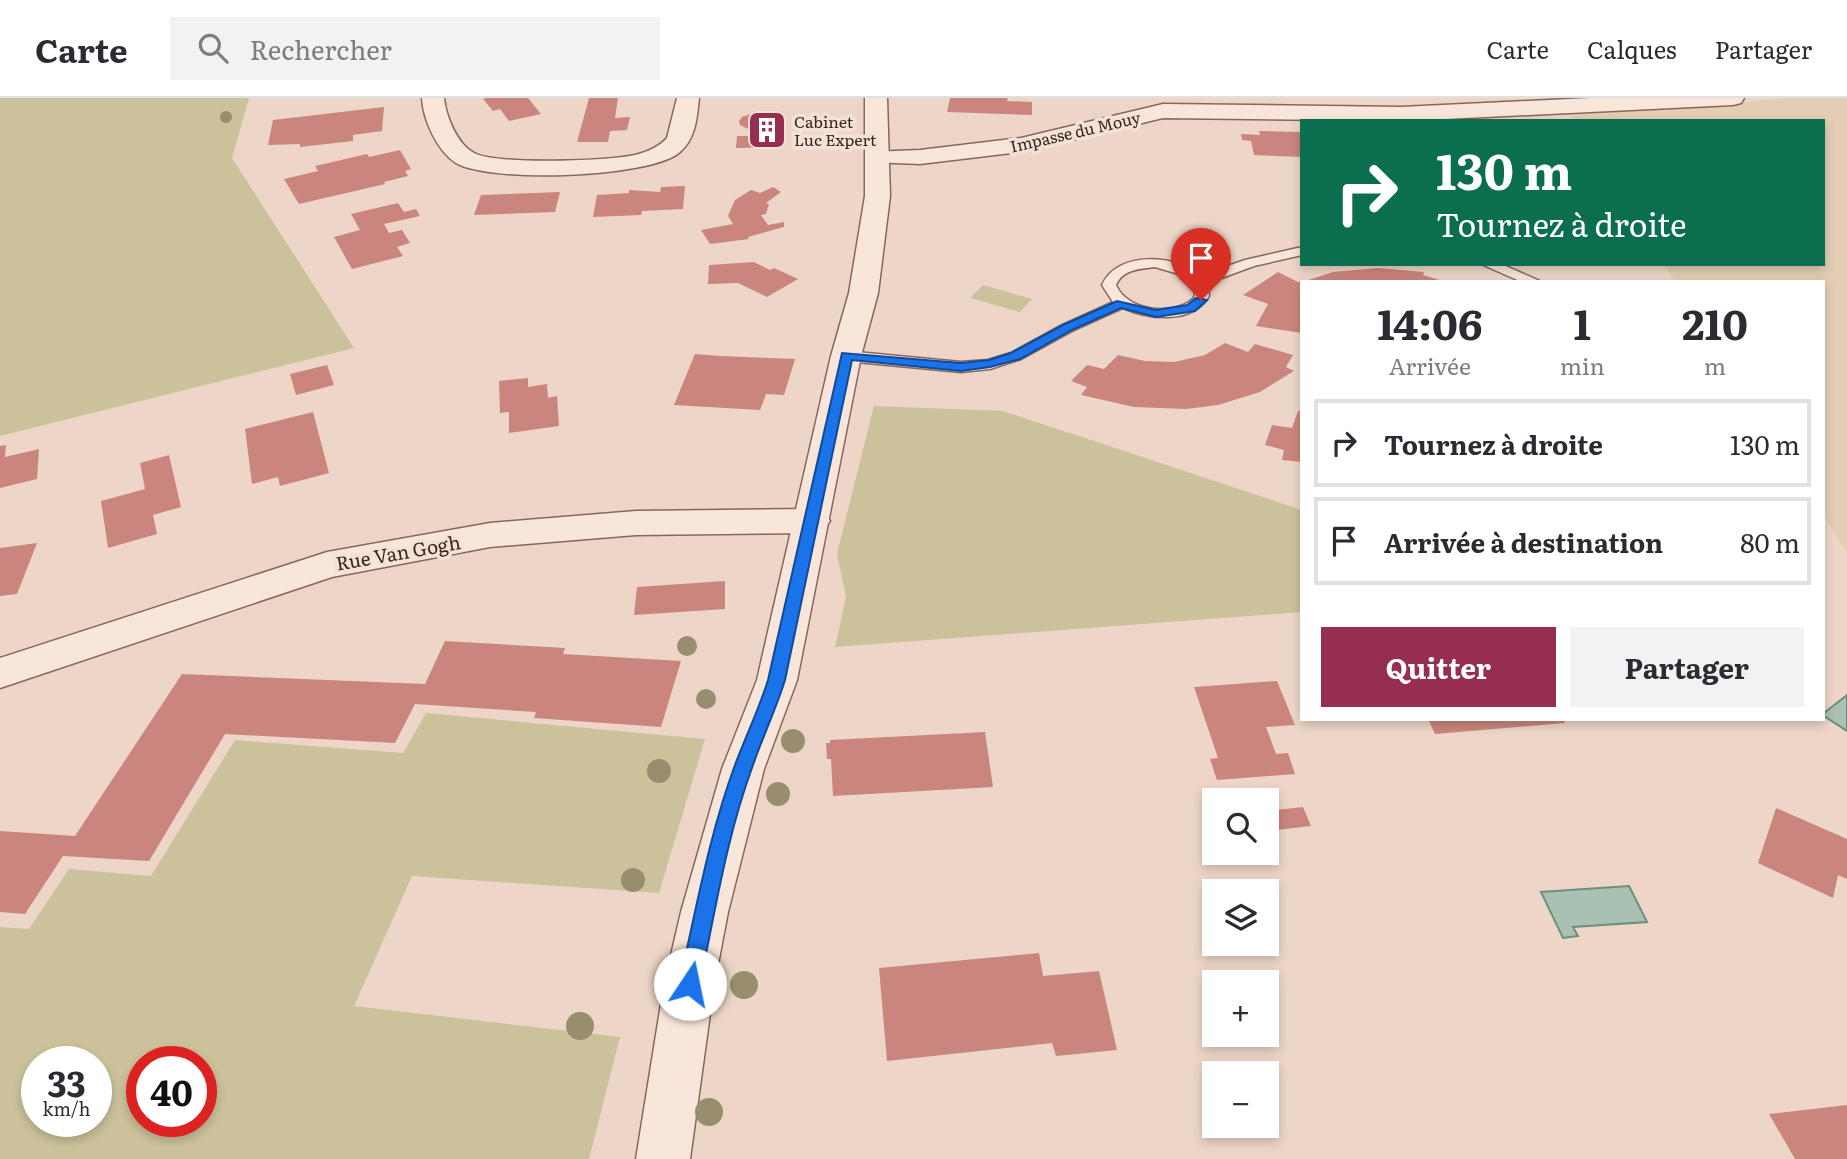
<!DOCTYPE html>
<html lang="fr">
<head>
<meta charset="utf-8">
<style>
	body { margin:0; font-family:Literata,serif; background:#f2f2f3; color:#2b2b33; height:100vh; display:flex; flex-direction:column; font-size:26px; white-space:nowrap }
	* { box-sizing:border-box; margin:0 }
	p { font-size:23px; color:#7c7c81 }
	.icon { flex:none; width:38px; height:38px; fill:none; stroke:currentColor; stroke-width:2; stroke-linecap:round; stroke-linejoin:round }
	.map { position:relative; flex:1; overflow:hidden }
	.details { position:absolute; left:1300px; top:182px; width:525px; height:441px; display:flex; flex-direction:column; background:#fff; border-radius:0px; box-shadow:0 4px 10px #0003 }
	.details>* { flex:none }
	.guide { position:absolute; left:1300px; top:21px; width:525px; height:147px; border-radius:0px; box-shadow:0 4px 10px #0003; background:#0b6e4f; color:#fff; overflow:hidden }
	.tools { position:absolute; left:1202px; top:690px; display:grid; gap:14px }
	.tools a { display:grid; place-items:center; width:77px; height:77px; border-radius:0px; background:#fff; box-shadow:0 4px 10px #0003; font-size:35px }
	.speed { position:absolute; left:21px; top:948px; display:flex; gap:14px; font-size:35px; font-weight:700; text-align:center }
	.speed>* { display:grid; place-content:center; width:91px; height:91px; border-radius:50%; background:#fff; box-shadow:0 4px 10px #0003; line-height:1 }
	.speed small { font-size:18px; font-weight:400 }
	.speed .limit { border:10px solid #d22; background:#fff; color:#111 }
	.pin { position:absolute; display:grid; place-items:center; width:60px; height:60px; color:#fff; margin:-72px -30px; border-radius:50% 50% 50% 0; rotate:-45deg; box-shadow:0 0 7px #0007 }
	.pin .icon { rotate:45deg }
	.me { position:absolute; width:77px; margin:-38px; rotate:11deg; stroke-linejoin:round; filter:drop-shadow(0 0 5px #0008) }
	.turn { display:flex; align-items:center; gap:24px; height:147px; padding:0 21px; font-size:32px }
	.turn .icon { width:91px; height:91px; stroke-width:2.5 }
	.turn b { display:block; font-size:49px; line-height:60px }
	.eta { display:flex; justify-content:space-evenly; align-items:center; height:119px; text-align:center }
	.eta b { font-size:42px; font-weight:700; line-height:49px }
	.button { display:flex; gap:14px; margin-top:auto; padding:14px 21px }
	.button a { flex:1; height:80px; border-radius:0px; background:#962e4f; color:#fff; font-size:28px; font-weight:700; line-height:80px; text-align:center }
	.button a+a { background:#f2f2f3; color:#2b2b33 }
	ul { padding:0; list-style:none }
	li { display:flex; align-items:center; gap:21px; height:88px; margin:0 14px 10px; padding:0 7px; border:4px solid #e1e1e2; border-radius:0px }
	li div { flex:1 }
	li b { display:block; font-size:26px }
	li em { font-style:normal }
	header { display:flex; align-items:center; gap:42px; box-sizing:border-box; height:98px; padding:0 35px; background:#fff; border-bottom:2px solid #e1e1e2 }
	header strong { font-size:33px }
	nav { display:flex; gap:38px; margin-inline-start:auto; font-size:24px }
	.search { width:490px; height:63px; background:#f2f2f3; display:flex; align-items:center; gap:18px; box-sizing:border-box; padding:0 24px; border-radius:0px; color:#7c7c81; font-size:26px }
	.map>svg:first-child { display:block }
	.farmland { fill:#e3cdb4 }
	.green { fill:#cbc29b; fill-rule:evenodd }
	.water { fill:#a8c1b2; stroke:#6e8f7d; stroke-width:2 }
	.building { fill:#ca867e }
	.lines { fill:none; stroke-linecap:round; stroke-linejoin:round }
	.service-casing { stroke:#88665d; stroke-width:3 }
	.minor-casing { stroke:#88665d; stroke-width:3 }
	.tertiary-casing { stroke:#88665d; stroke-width:3 }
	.service { fill:#f8e6da; fill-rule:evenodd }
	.minor { fill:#f8e6da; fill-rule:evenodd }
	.tertiary { fill:#f8e6da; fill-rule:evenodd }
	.tree { fill:#998d6f }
	.route { fill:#1a73e8; stroke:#114b97; stroke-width:2 }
	.labels { text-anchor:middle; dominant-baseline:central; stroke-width:7; stroke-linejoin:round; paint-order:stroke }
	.far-poi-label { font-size:16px; fill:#392420; stroke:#f5e2d6; text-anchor:start }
	.far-street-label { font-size:16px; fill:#392420; stroke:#f5e2d6 }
	.street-label { font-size:19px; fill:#392420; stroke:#f5e2d6 }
</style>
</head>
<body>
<header>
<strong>Carte</strong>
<div class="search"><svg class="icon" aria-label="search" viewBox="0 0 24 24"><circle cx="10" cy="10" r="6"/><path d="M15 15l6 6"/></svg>Rechercher</div>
<nav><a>Carte</a><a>Calques</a><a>Partager</a></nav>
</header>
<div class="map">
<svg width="1847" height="1061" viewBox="0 0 1847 1061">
	<rect width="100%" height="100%" fill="#edd6c7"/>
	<polygon class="farmland" points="1794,0 1847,0 1847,455 1824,418 1824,184 1675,184 1664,166 1824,166 1824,23 1575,23 1571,17"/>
	<g class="green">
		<polygon points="0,0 249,0 232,60 354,250 0,338"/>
		<polygon points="983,187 1032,201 1020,214 970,200"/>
		<polygon points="874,308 1003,313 1302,412 1302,514 835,549 846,499 837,456"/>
		<path d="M426,615L705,641L659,795L412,778L354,908L620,939L589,1061H0V829L29,831L69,771L151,778L235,642L403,655ZM37,964H96V1024H37ZM142,964H201V1024H142Z"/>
	</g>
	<g class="water">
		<polygon points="1847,597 1847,633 1824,618 1824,615"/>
		<polygon points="1629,788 1647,824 1573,829 1578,838 1563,840 1541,794"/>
	</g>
	<g class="building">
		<polygon points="486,0 528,0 541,16 509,23 500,11 493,13 483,1"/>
		<polygon points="589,0 618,0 615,20 630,19 627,32 610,33 608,44 577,44"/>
		<polygon points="950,0 1008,0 1007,3 1032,4 1032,17 947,14"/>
		<polygon points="384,9 382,33 353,37 353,43 300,49 300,46 268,47 273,22"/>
		<polygon points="759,13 782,20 782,31 786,31 786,36 782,37 782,49 736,50 737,38 749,38 750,32 740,27 739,23 742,19"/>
		<polygon points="1259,33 1302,34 1302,59 1254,57 1251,43 1242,42 1241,36 1260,37"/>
		<polygon points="400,52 411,71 405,73 408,78 384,84 385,86 299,106 284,81 318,73 315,68 367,56 369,59"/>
		<polygon points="685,88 683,111 642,113 641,117 593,119 597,97 629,95 629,92 660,94 661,89"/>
		<polygon points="773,89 781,94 766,105 769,106 766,116 761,117 768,127 784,124 784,129 748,139 749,141 710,146 701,132 733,126 728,118 735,102 751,92 760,95"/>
		<polygon points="560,94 555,114 474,117 481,97"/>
		<polygon points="398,105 404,114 416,111 420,118 384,126 389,135 402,132 410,145 397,149 403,158 352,171 334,139 360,132 351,116"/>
		<polygon points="754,164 770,172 774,170 798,181 767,199 738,185 708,186 709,167"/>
		<polygon points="1378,170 1424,174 1423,177 1446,184 1302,184 1333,174"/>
		<polygon points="1278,174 1298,184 1302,183 1302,235 1256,228 1268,206 1243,197"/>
		<polygon points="1225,245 1248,254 1255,246 1293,257 1286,269 1294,273 1260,294 1218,307 1186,311 1134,309 1081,297 1087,289 1071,283 1087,267 1104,271 1118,257 1145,263 1174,264 1205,257"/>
		<polygon points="695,256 721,258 795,261 784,297 766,296 760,312 674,307"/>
		<polygon points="327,267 334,287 296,297 290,276"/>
		<polygon points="528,280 528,289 547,286 548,300 557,298 559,328 509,335 509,314 500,315 499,283"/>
		<polygon points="1298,313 1302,313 1302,364 1282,362 1284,352 1265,347 1272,327 1292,330"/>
		<polygon points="313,314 329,375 280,388 278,379 252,386 245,331"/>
		<polygon points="6,347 5,359 39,351 37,381 0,390 0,348"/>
		<polygon points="169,357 181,409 153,417 157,436 108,450 101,403 145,391 140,365"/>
		<polygon points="37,445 17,496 0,498 0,450"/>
		<polygon points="725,483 725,511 634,517 637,489"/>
		<polygon points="445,543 565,550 563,556 681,563 661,629 534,620 536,614 415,606 395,645 225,636 149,763 63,758 25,816 0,814 0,733 75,738 182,576 425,586"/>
		<polygon points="1277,583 1295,627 1266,629 1276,656 1288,655 1295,676 1217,682 1210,661 1218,660 1194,589"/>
		<polygon points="1428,621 1563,621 1565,625 1435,636"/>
		<polygon points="985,634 993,689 833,698 831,661 827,661 826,645 830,645 830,642"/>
		<polygon points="1303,709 1311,728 1267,733 1267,713"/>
		<polygon points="1776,710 1847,741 1847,781 1838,777 1833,800 1758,765"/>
		<polygon points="1039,855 1043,878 1099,873 1117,952 1056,958 1052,945 887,963 879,870"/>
		<polygon points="1847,1007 1847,1061 1795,1061 1769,1016"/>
	</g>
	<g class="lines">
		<defs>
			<g id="service">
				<path d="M1302,149V157L1254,168L1208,185L1209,198C1192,227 1149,221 1123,210L1072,233L1021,261L990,271L961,274L846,263L838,258L846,253L961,264L988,262L1011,255L1062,227L1113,204L1102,187C1118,152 1175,157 1202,177L1245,162ZM1155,169L1182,177L1190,181L1196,190L1194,200C1173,219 1127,213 1116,187C1123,171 1140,171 1155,169Z"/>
				<polygon points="1481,166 1501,166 1542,184 1522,184"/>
			</g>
			<g id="minor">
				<path d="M422,0H444C446,18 457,46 474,55C497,67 607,63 635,57C647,54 659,49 667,40L677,0H699C697,19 696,40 680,54C651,80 489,85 456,65C437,53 423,21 422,0Z"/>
				<polygon points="1590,0 1744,0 1741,5 1733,7 1405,23 1163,20 1021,54 920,66 870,64 867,59 870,54 920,52 1021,40 1163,6 1401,9"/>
				<polygon points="812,411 824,415 830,423 824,431 812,435 636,437 490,449 332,479 0,590 0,560 327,454 490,425 636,413"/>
			</g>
			<polygon id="tertiary" points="865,0 887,0 890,98 878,195 861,258 797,582 764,671 728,814 714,887 690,1061 636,1061 664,887 681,814 722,671 757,582 831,258 849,195 865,98"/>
		</defs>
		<use href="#service" class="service-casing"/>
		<use href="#minor" class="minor-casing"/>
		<use href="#tertiary" class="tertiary-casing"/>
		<use href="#service" class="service"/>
		<use href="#minor" class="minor"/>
		<use href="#tertiary" class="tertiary"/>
	</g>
	<g class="tree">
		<circle cx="226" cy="19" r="6"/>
		<circle cx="687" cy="548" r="10"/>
		<circle cx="706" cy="601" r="10"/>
		<circle cx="793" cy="643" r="12"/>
		<circle cx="659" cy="673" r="12"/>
		<circle cx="778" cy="696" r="12"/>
		<circle cx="633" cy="782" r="12"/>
		<circle cx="744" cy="887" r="14"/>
		<circle cx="580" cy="928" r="14"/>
		<circle cx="709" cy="1014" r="14"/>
	</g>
	<path class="route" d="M1196,200L1207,202L1195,213L1156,219L1121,210L1072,232L1020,261L990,269L961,273L852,262L785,582C776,611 763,638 753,667C727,737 715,813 700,886L697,892L690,895L682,892L679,886C696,813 709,737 735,667C746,638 759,611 768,582L842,255L961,265L989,262L1011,255L1063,227L1117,203L1156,212L1187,207Z"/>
	<defs>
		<symbol id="building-square" viewBox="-11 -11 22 22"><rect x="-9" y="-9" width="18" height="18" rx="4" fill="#962e4f" stroke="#f5e2d6"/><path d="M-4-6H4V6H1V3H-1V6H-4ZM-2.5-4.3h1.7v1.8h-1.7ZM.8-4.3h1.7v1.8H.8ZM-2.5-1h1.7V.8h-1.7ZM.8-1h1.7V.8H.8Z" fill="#fff"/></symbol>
	</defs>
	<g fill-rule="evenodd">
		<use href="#building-square" x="745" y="10" width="44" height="44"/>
	</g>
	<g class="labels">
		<g class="far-poi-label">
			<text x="794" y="23">Cabinet<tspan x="794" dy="18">Luc Expert</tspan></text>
		</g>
		<g class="far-street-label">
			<text transform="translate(1075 33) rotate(-13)">Impasse du Mouy</text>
		</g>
		<g class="street-label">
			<text transform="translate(398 454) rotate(-10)">Rue Van Gogh</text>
		</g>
	</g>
</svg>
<div class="tools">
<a><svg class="icon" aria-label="search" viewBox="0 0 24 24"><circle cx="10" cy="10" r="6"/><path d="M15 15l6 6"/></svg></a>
<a><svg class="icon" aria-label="layers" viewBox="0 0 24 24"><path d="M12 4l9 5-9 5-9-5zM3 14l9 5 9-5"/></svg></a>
<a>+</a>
<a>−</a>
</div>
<div class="speed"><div>33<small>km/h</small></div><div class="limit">40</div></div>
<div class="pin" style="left:1201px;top:202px;background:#d93025"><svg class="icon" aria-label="arrive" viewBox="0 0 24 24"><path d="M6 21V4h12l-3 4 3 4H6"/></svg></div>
<svg class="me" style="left:690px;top:886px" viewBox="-20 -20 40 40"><circle r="19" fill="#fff"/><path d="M0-13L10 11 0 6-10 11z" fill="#1a73e8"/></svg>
<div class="guide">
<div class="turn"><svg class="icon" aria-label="right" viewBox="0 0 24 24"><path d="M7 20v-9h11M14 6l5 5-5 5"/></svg><div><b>130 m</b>Tournez à droite</div></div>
</div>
<section class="details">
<div class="eta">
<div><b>14:06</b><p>Arrivée</p></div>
<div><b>1</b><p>min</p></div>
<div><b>210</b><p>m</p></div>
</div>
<ul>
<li><svg class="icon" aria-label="right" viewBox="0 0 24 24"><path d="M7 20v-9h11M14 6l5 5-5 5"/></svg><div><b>Tournez à droite</b></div><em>130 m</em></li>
<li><svg class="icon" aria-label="arrive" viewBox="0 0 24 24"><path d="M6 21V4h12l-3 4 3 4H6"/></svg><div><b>Arrivée à destination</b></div><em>80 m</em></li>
</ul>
<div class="button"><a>Quitter</a><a>Partager</a></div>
</section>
</div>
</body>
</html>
